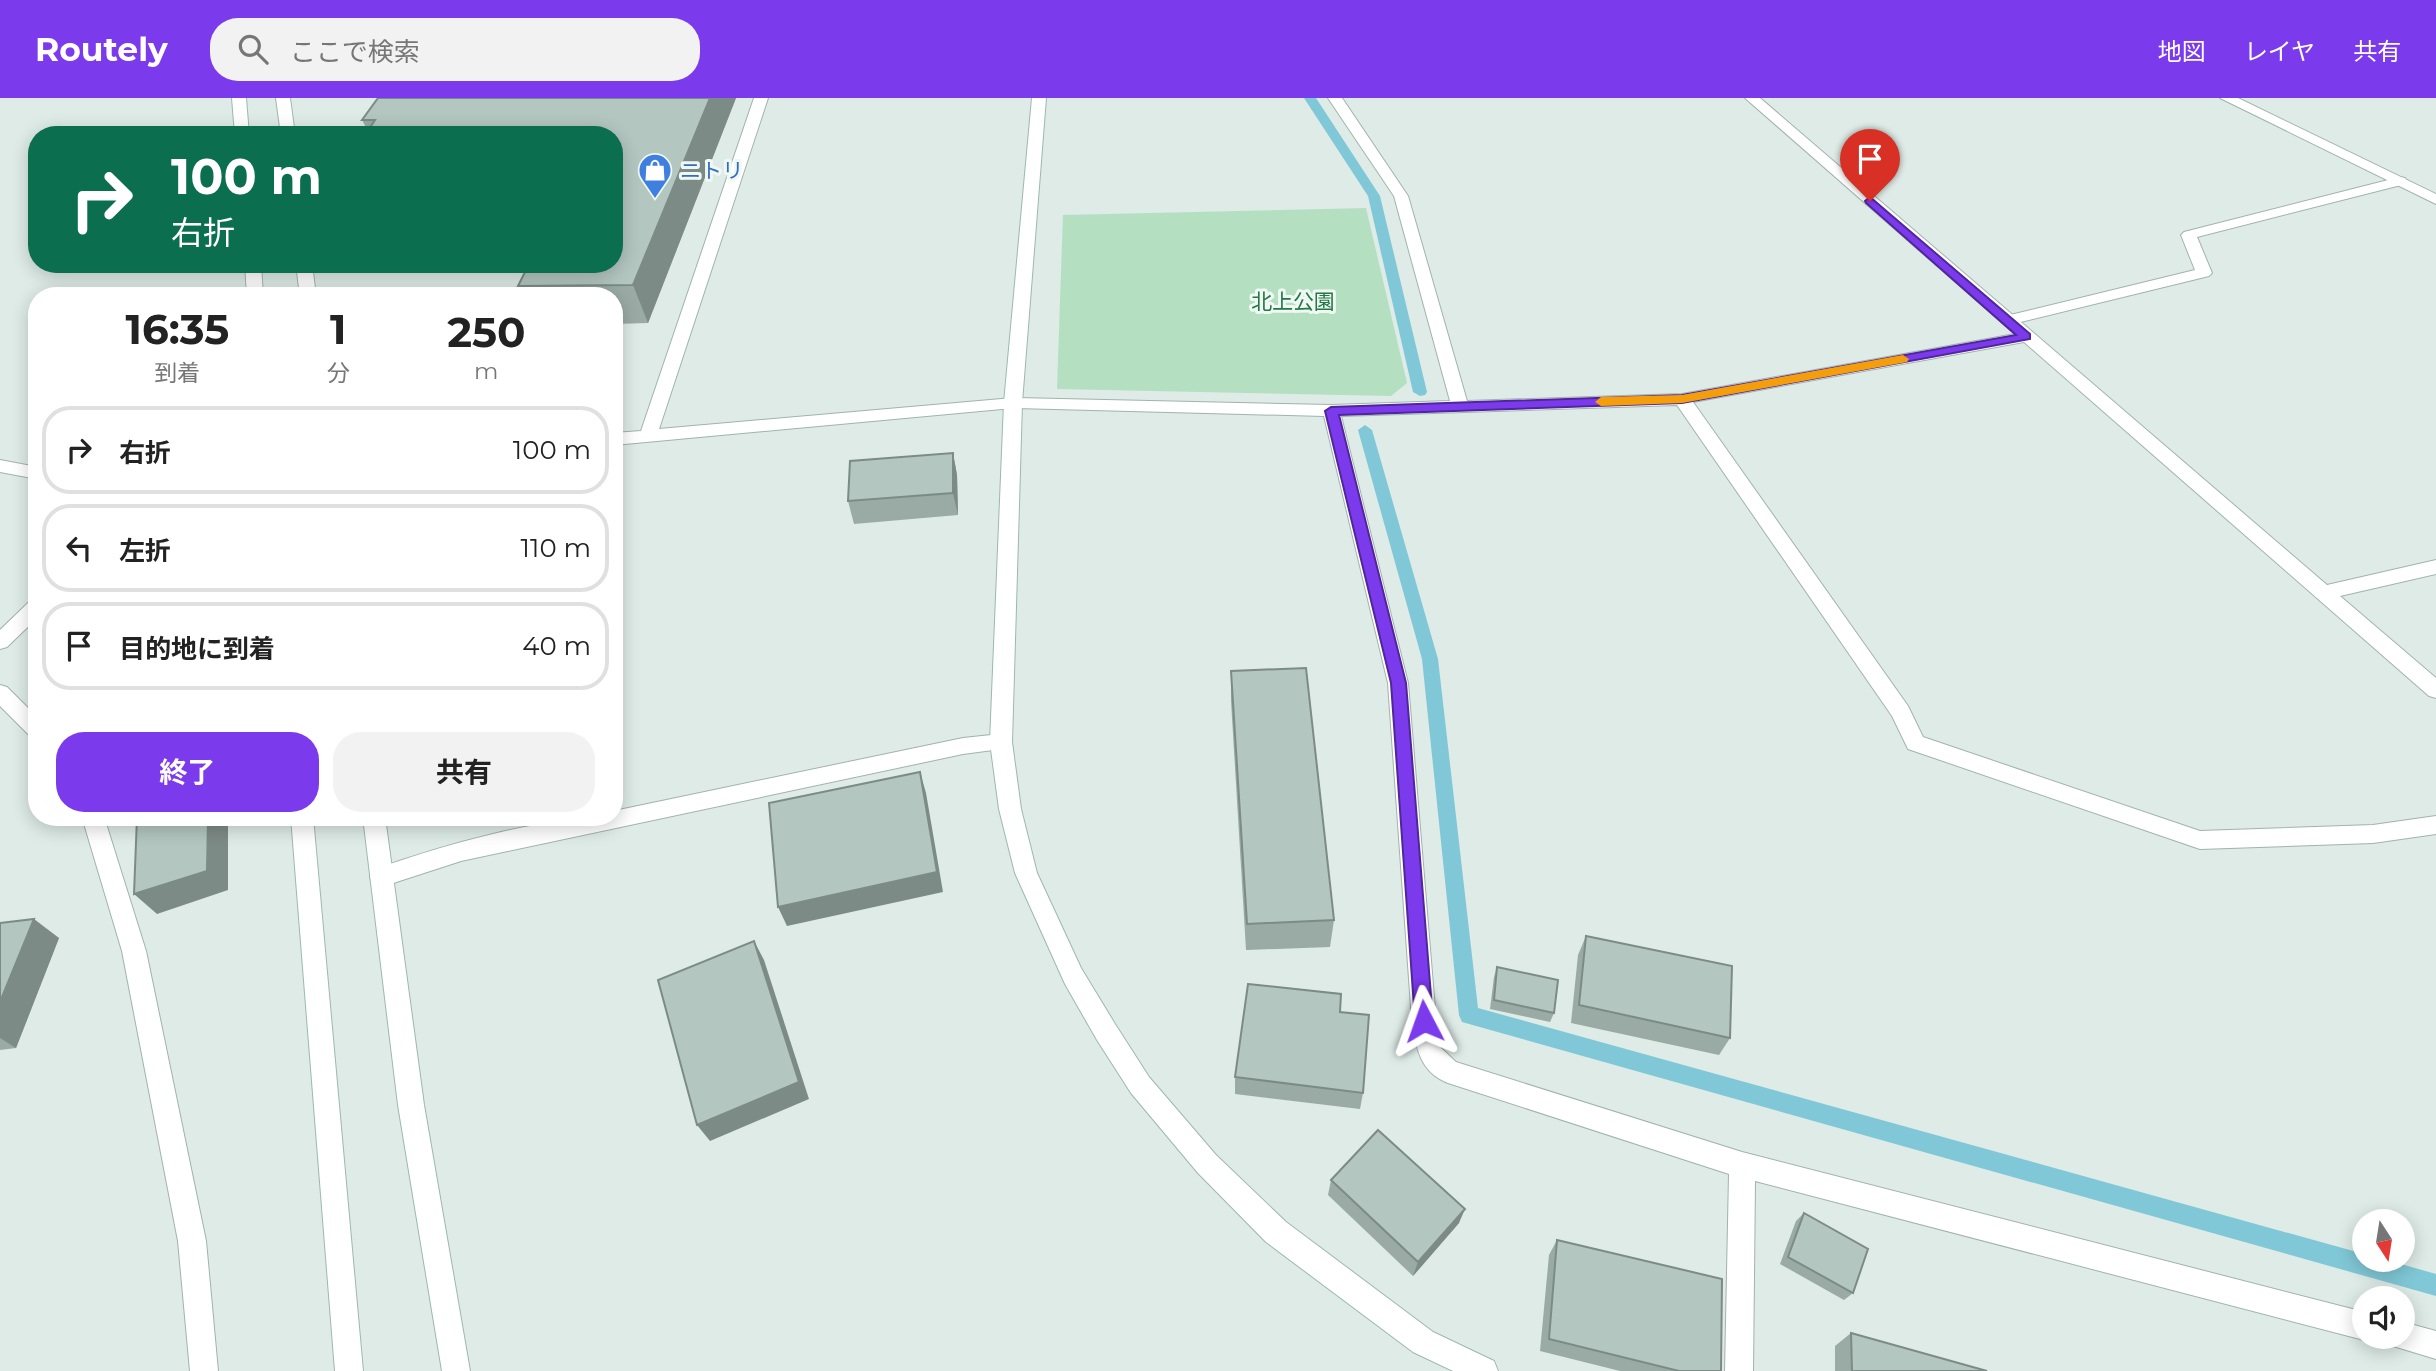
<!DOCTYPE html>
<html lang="ja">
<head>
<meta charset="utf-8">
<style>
	body { margin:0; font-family:Montserrat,"Noto Sans JP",sans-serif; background:#f2f2f2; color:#222; height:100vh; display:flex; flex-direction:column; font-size:26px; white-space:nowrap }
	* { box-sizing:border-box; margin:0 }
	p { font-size:23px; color:#767676 }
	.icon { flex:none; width:38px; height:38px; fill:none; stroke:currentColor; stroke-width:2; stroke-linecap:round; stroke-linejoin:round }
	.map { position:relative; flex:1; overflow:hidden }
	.sheet { position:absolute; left:28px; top:189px; width:595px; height:539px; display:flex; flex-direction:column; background:#fff; border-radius:28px; box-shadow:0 4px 18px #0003 }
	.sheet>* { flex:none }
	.top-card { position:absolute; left:28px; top:28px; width:595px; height:147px; border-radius:28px; box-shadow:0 4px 18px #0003; background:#0b6e4f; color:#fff; overflow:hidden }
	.needle { width:46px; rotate:168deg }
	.buttons { position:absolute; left:2352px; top:1111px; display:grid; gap:14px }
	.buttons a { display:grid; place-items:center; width:63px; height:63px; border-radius:50%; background:#fff; box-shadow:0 4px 18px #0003; font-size:35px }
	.pin { position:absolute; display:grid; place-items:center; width:60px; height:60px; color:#fff; margin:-72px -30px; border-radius:50% 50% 50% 0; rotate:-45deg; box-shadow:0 0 7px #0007 }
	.pin .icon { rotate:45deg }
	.me { position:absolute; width:77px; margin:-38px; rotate:356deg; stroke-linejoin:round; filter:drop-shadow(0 0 5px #0008) }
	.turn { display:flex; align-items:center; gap:24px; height:147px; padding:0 28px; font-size:32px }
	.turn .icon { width:91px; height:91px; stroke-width:2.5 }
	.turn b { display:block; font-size:49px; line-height:60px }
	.eta { display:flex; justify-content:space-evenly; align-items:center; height:119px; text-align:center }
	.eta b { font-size:42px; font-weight:700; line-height:49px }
	.button { display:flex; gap:14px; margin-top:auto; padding:14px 28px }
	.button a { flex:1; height:80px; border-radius:28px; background:#7c3aed; color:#fff; font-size:28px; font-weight:700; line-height:80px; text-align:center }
	.button a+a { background:#f2f2f2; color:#222 }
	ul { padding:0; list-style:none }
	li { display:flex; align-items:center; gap:21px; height:88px; margin:0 14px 10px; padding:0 14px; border:4px solid #e0e0e0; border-radius:28px }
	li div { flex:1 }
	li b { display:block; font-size:26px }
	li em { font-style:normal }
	header { display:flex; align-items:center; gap:42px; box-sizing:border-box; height:98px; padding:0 35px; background:#7c3aed; color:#fff }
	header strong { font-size:33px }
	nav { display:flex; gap:38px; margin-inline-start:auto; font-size:24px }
	.search { width:490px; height:63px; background:#f2f2f2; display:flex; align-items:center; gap:18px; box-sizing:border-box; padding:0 24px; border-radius:28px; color:#767676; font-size:26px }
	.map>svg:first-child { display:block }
	.green { fill:#b4dfc1 }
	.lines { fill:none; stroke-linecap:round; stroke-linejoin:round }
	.stream { fill:#80c8d7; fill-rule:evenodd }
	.lane-casing { stroke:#a1b3ad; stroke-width:2 }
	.street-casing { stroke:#a1b3ad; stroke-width:2 }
	.secondary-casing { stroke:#9cb8af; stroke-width:2 }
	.lane { fill:#fff; fill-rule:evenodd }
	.street { fill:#fff; fill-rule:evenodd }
	.secondary { fill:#fff; fill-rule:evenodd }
	.wall { fill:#9aaaa4 }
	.shaded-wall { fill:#7d8b86 }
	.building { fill:#b3c6bf; stroke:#7d8b86; stroke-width:2 }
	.route { fill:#7c3aed; stroke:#51269a; stroke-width:2 }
	.slow { fill:#f59e0b }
	.labels { text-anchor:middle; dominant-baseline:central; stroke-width:6; stroke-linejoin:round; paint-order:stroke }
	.far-shop-label { font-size:21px; fill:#366cbe; stroke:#eff8f3; text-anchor:start }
	.far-park-label { font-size:21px; fill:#247746; stroke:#eff8f3 }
</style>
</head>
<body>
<header>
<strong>Routely</strong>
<div class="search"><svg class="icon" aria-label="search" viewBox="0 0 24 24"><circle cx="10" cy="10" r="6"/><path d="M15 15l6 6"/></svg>ここで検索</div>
<nav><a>地図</a><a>レイヤ</a><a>共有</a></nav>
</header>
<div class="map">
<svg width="2436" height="1273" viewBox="0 0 2436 1273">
	<rect width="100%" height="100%" fill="#deebe6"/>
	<polygon class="green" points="1366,110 1407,285 1391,298 1057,291 1063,117"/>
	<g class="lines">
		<g class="stream">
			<polygon points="1304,0 1316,0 1380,98 1427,294 1425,297 1420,298 1413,294 1368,98"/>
			<polygon points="1365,327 1372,332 1438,561 1478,910 2364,1156 2364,1162 2387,1162 2436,1176 2436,1198 1462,924 1459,917 1422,561 1358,332"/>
		</g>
		<defs>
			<g id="lane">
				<polygon points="2400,79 2405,80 2407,83 2405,86 2197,139 2212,175 2209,178 2008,227 2000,222 2002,219 2195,172 2181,137 2184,134"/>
				<polygon points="0,587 7,589 37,619 37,640 30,638 0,608"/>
				<polygon points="82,719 104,719 146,853 206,1143 218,1273 190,1273 178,1143 122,853"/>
			</g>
			<g id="street">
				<path d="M754,0H768L659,331L1013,300L1331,307L1450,303L1394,98L1328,0H1342L1408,98L1467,303L1682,296L2015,236L1745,0H1760L2327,487L2436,462V476L2340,498L2436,580V600L2429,598L2024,244L1693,304L1908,608L1923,639L2200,733L2373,727L2436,718V736L2373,745L2200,751L1908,651L1892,618L1677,307L1341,318L1408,585L1436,923L1441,950L1456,964L1742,1054L2364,1214V1239H2371L2364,1242L1755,1083L1753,1273H1725L1729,1076L1448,985C1420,974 1416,950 1412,923L1388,585L1324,318L1013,310L614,347V335L641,333Z"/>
				<polygon points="2220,0 2238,0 2436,96 2436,106"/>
				<polygon points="0,362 37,369 37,381 0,374"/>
				<polygon points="37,501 37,520 7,549 0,551 0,532 30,503"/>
				<path d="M1001,636L1008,638L1012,644L1008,650L963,656L461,763L381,789L373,786L370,779L373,772C443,747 540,719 614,719V713L963,640Z"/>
				<polygon points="2403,1224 2436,1233 2436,1261 2393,1248 2389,1239 2403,1239"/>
			</g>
			<g id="secondary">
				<polygon points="232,0 246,0 249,37 235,37"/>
				<polygon points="276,0 290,0 295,37 281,37"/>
				<polygon points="1032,0 1046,0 1022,305 1012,644 1021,711 1037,775 1081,870 1115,926 1149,979 1216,1057 1286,1124 1433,1234 1494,1263 1498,1273 1453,1273 1413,1254 1266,1144 1198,1075 1131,995 1097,942 1065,886 1015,775 999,711 990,644 1004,305"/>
				<polygon points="245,166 261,166 263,198 247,198"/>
				<polygon points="296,166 312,166 316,198 300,198"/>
				<polygon points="291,719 313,719 363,1273 335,1273"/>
				<polygon points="363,719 385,719 424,1007 470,1273 442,1273 398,1007"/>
			</g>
		</defs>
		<use href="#lane" class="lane-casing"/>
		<use href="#street" class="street-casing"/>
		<use href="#secondary" class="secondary-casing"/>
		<use href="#lane" class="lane"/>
		<use href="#street" class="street"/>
		<use href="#secondary" class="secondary"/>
	</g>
	<g class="wall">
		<polygon points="378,0 736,0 648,225 614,226 614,198 523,198 518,188 527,170 522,170 520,166 614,166 614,37 368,33 362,22"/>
		<polygon points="953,355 957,377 958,417 854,426 848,403"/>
		<polygon points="1231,573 1334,822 1330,849 1246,852 1231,603"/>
		<polygon points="0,825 59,840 16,950 0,952"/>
		<polygon points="1586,838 1730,940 1719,957 1571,925 1578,857"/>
		<polygon points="1497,869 1554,915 1550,924 1490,911 1494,879"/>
		<polygon points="1340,914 1363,995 1360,1011 1235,996 1235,979"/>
		<polygon points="1331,1082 1459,1125 1413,1178 1328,1097"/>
		<polygon points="1804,1115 1853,1195 1844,1202 1780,1166 1796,1123"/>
		<polygon points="1557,1142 1721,1273 1620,1273 1540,1253 1549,1157"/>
		<polygon points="1851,1235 1987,1273 1835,1273 1835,1248"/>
	</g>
	<g class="shaded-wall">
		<polygon points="710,0 736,0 648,225 633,187"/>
		<polygon points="953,355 957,377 958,417 953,395"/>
		<polygon points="920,674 926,695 943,794 787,828 778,809"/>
		<polygon points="208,719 228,719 228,792 157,816 134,796"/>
		<polygon points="34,821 59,840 16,950 0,940 0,904"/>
		<polygon points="754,843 764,862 809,1001 710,1043 697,1027"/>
		<polygon points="1465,1111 1459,1125 1413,1178 1418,1164"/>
	</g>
	<g class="building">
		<polygon points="378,0 710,0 633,187 518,188 529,166 614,166 614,37 365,37 375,22 362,22"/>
		<polygon points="953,355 953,395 848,403 850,363"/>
		<polygon points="1306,570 1334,822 1247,826 1231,573"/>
		<polygon points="920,674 937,774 778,809 769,705"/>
		<polygon points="137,719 208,719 207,773 134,796"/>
		<polygon points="34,821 0,904 0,825"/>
		<polygon points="1586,838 1732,868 1730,940 1579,907"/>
		<polygon points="754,843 799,984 697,1027 658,882"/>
		<polygon points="1497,869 1558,882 1554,915 1494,902"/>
		<polygon points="1248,886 1341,896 1340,914 1369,917 1363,995 1235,979"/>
		<polygon points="1378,1032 1465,1111 1418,1164 1331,1082"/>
		<polygon points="1804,1115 1868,1151 1853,1195 1788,1159"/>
		<polygon points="1557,1142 1722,1181 1721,1273 1679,1273 1549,1241"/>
		<polygon points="1851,1235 1987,1273 1852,1273"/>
	</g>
	<polygon class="route" points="1870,99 2030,236 2030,241 1682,305 1339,317 1406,585 1433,923 1431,929 1424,932 1417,929 1415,923 1391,585 1325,313 1331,309 1682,297 2016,237 1866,105 1865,103"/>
	<polygon class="slow" points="1903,257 1909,261 1907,264 1682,305 1601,308 1595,304 1601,299 1682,297"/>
	<defs>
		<symbol id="shop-pin" viewBox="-11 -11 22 30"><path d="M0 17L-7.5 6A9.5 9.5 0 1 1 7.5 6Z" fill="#3f7fe0" stroke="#eff8f3"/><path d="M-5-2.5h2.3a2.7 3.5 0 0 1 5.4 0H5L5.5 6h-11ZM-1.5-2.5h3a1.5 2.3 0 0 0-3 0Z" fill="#fff"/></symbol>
	</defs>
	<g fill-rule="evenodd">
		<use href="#shop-pin" x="636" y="53" width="38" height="52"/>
	</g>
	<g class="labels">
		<g class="far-shop-label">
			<text x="680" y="72">ニトリ</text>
		</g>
		<g class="far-park-label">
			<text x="1293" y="203">北上公園</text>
		</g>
	</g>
</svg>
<div class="buttons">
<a><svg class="needle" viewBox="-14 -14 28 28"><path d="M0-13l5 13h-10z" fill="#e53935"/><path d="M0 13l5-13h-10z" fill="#767676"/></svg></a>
<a><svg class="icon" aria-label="sound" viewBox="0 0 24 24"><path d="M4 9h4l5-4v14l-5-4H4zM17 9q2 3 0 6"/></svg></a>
</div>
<div class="pin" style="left:1870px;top:103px;background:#d93025"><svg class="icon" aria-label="arrive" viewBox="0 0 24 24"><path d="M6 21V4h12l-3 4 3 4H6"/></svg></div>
<svg class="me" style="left:1424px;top:923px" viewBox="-20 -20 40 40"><path d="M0-17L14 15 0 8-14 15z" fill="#7c3aed" stroke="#fff" stroke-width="4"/></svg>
<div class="top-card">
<div class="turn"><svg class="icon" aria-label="right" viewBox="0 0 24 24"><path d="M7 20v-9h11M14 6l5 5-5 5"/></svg><div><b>100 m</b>右折</div></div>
</div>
<section class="sheet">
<div class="eta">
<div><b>16:35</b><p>到着</p></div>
<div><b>1</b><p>分</p></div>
<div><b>250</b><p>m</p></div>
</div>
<ul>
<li><svg class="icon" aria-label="right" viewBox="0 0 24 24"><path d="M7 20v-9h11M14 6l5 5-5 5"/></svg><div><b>右折</b></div><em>100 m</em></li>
<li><svg class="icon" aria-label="left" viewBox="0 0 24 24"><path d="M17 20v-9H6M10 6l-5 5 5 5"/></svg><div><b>左折</b></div><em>110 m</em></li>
<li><svg class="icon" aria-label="arrive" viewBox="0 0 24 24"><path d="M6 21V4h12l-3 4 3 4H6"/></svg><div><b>目的地に到着</b></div><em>40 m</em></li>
</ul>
<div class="button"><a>終了</a><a>共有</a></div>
</section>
</div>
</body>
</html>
